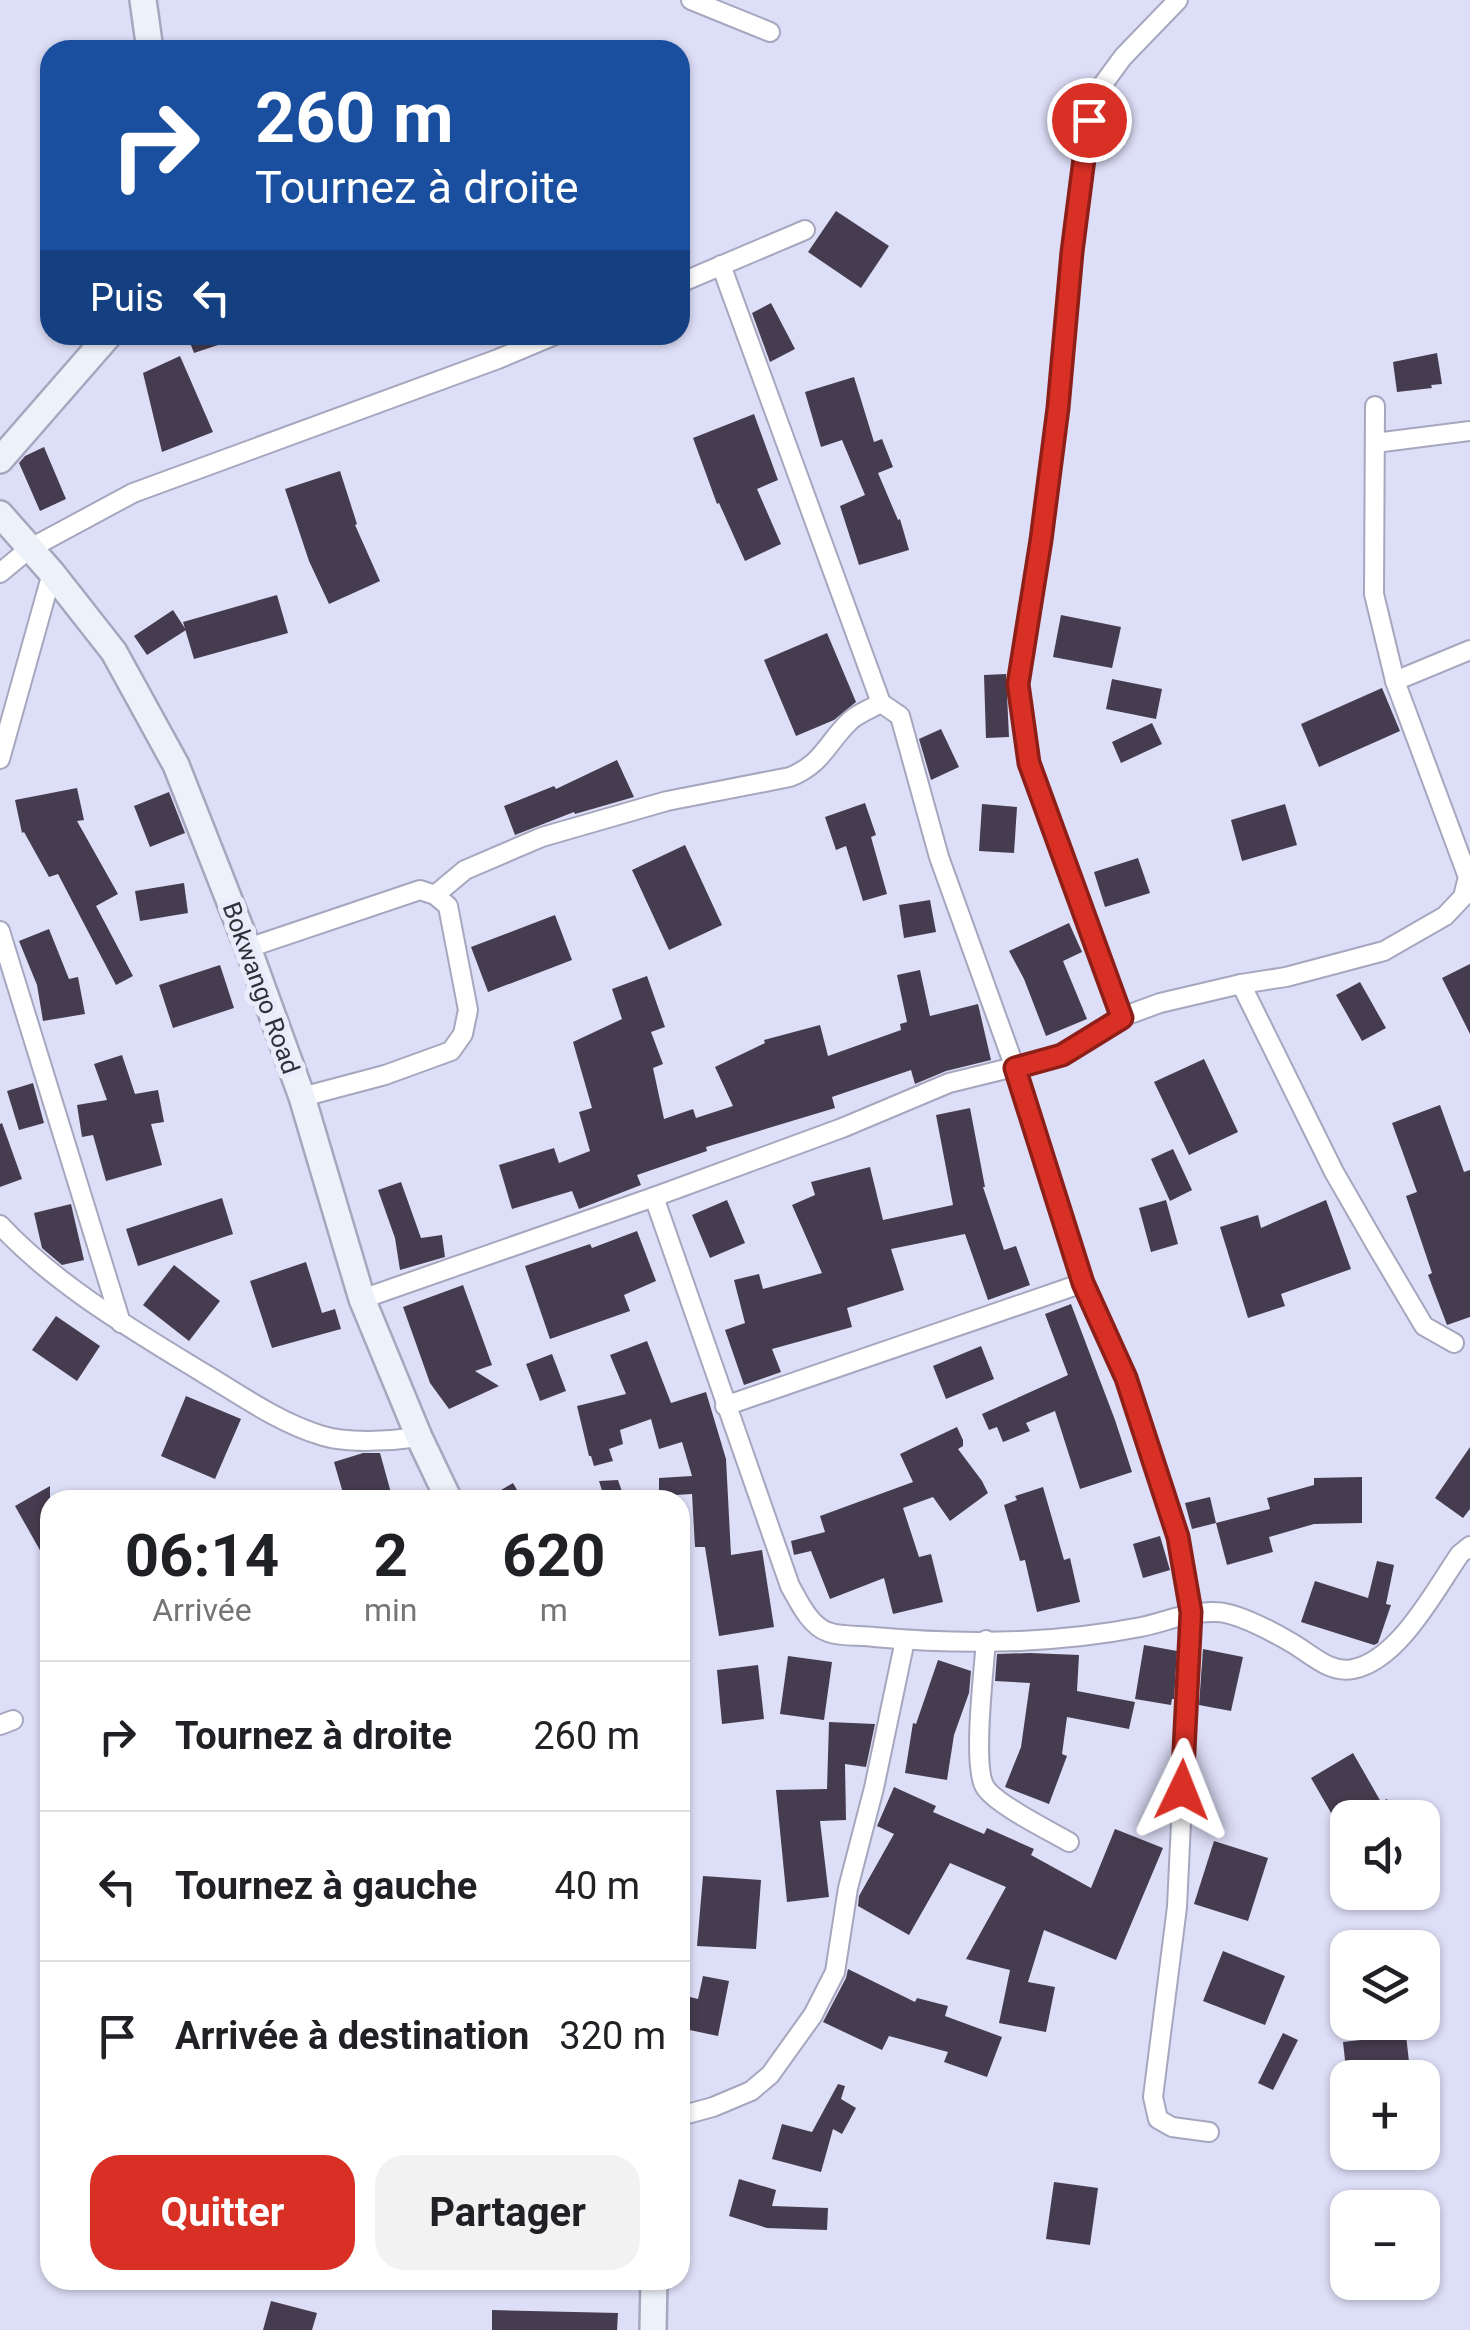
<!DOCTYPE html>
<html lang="fr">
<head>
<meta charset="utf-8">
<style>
	body { margin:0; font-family:Roboto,sans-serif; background:#f2f2f2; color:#202124; height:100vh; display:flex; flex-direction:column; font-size:38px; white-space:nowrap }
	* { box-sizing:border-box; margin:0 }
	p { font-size:32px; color:#757577 }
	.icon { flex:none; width:55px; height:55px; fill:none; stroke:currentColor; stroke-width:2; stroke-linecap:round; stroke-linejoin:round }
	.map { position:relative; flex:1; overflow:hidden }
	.sheet { position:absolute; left:40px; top:1490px; width:650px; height:800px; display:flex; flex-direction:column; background:#fff; border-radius:30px; box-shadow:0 2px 8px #0004 }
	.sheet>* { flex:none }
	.guide { position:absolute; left:40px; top:40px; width:650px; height:305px; border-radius:30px; box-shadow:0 2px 8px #0004; background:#1a4fa0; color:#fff; overflow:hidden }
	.fabs { position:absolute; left:1330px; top:1800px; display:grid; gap:20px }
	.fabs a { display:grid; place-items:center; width:110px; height:110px; border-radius:20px; background:#fff; box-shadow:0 2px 8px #0004; font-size:50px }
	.pin { position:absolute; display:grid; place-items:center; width:85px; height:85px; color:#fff; margin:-42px; border:5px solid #fff; border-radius:50%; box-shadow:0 2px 10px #0007 }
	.me { position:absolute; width:110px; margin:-55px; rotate:2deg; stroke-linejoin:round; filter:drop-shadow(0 0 8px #0008) }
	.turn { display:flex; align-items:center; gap:35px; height:210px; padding:0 50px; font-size:45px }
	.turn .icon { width:130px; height:130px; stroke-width:2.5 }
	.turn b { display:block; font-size:70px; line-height:85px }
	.then { display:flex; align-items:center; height:95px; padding:0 50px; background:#0003; gap:20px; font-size:38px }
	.eta { display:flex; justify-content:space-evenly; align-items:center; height:170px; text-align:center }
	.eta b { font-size:60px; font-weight:700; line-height:70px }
	.action { display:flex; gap:20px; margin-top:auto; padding:20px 50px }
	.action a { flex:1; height:115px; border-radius:30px; background:#d93025; color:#fff; font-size:40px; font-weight:700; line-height:115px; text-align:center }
	.action a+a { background:#f2f2f2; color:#202124 }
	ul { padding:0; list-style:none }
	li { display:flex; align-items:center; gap:30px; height:150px; padding:0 50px; border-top:2px solid #e0e0e0 }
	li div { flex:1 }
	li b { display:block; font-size:38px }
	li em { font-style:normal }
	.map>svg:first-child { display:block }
	.building { fill:#453c4f }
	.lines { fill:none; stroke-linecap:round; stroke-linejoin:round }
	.street-casing { stroke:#a6a7be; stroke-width:22 }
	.secondary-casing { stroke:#a6a7be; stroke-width:30 }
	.street { stroke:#fff; stroke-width:18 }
	.secondary { stroke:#edf2fa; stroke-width:25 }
	.route-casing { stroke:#8d1f18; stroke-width:25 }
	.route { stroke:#d93025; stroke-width:18 }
	.labels { text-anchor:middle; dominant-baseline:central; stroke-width:10; stroke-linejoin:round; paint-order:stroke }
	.street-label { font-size:25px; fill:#303039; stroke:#ebecfb }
</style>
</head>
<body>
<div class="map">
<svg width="1470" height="2330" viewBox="0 0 1470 2330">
	<rect width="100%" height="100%" fill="#dddef7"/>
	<g class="building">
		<polygon points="836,211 889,246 861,288 808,252"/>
		<polygon points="771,303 795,349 770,362 752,313"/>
		<polygon points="187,335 239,335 239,338 194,353"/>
		<polygon points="1437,353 1442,384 1431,385 1432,388 1397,392 1393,362"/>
		<polygon points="180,356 213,432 162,452 143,373"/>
		<polygon points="854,377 874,442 882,439 893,467 878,473 898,520 900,519 909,550 859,565 840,506 865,495 842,440 821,447 805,392"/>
		<polygon points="754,414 778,480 757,489 781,544 745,561 719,503 717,504 693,438"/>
		<polygon points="44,447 66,499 40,511 19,463 25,456"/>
		<polygon points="340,471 357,524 355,525 380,581 329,604 309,561 285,489"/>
		<polygon points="277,595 288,633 194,659 183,622"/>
		<polygon points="173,610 186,630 147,655 134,636"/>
		<polygon points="1061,615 1121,627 1112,668 1053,657"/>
		<polygon points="827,633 856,702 834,720 796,736 764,660"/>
		<polygon points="1006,674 1009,737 986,738 984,675"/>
		<polygon points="1112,679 1162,689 1156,719 1106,709"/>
		<polygon points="1382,688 1400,731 1319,767 1301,724"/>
		<polygon points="1152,723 1162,744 1121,763 1112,742"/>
		<polygon points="941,729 959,767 931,780 919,739"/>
		<polygon points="617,760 634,797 575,814 574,812 515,835 504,806 554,786 556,789"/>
		<polygon points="77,788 84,820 77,821 118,894 96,906 133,976 116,985 58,874 49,877 24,832 22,833 15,800"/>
		<polygon points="169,792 185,833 150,847 134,806"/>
		<polygon points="865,803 876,835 871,837 887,894 863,901 846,846 836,850 825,817"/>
		<polygon points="982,804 1017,807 1014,853 979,851"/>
		<polygon points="1285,804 1297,845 1242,861 1231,820"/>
		<polygon points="685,845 722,925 669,950 632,870"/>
		<polygon points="1138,858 1150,893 1105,907 1094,872"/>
		<polygon points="184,883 188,913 140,921 135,891"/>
		<polygon points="930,900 936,932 904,938 899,905"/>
		<polygon points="555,915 572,960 488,992 471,947"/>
		<polygon points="1069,923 1082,952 1063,961 1087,1019 1046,1036 1024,979 1009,951"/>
		<polygon points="49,929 69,979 78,977 85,1014 43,1021 37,985 19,941"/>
		<polygon points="1470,964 1470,1034 1442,978"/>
		<polygon points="220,965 234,1008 173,1028 159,985"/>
		<polygon points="920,970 930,1016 978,1004 991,1060 946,1071 915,1084 911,1070 832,1097 835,1108 706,1147 707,1151 637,1175 641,1185 579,1209 572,1191 512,1209 499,1165 554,1148 559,1163 590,1151 579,1112 592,1108 573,1042 622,1019 612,989 647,976 665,1027 651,1032 663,1064 653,1068 664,1119 693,1109 696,1118 733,1106 715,1067 765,1043 764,1040 820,1025 828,1056 901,1030 900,1024 907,1022 897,975"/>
		<polygon points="1360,982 1386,1028 1362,1041 1336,995"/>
		<polygon points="122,1055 135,1094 158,1090 164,1122 151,1124 162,1165 106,1181 93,1135 82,1137 77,1105 107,1100 94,1064"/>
		<polygon points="1204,1059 1238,1132 1189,1155 1154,1082"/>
		<polygon points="33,1083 44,1123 19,1130 7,1091"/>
		<polygon points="1440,1105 1464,1172 1470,1170 1470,1317 1447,1325 1428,1275 1432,1273 1406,1196 1417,1192 1392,1123"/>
		<polygon points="970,1108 985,1187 983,1187 1004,1250 1016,1246 1030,1285 988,1300 965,1234 891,1249 904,1290 847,1308 852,1327 772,1349 781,1372 744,1385 725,1330 745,1323 734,1280 759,1274 763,1289 822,1273 792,1205 815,1195 811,1182 870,1167 883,1220 953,1205 936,1115"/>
		<polygon points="2,1123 22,1179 0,1187 0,1124"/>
		<polygon points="1173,1149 1192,1190 1170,1201 1151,1159"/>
		<polygon points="401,1182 421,1238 442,1235 445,1257 400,1270 395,1238 378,1190"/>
		<polygon points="222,1198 233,1234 138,1266 126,1229"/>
		<polygon points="727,1200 745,1243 710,1258 692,1215"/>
		<polygon points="1166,1200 1178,1244 1151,1252 1139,1208"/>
		<polygon points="1326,1200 1351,1269 1281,1294 1285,1306 1248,1318 1220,1227 1258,1215 1261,1228"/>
		<polygon points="71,1204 84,1260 62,1265 42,1248 34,1213"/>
		<polygon points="637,1231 656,1281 624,1295 630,1311 550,1339 525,1266 590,1244 592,1248"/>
		<polygon points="306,1262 322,1313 335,1309 341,1329 272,1348 250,1281"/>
		<polygon points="174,1265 220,1301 189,1341 143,1305"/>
		<polygon points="463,1285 492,1365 475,1371 499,1386 449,1409 430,1383 403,1307"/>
		<polygon points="1071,1304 1115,1420 1132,1472 1080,1489 1055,1411 1026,1423 1030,1431 1003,1442 997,1427 989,1430 982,1414 1068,1375 1045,1314"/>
		<polygon points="56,1316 100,1346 77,1381 32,1350"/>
		<polygon points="647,1341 671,1403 706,1392 726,1459 731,1555 762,1550 774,1627 719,1636 705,1547 695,1547 692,1494 659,1496 659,1478 692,1476 682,1442 659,1449 651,1419 620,1430 623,1444 609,1449 613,1461 594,1466 591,1456 589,1456 577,1406 626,1394 610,1355"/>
		<polygon points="981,1346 994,1379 946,1399 933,1366"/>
		<polygon points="552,1354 566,1391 540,1401 526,1364"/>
		<polygon points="186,1396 241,1419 215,1479 161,1456"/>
		<polygon points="957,1427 963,1440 963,1446 958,1449 982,1481 988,1493 950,1521 933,1497 903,1508 919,1557 931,1554 943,1602 893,1614 884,1578 830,1599 811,1551 794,1555 791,1541 825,1532 820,1516 913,1482 900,1454"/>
		<polygon points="1470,1447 1470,1509 1463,1518 1435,1498"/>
		<polygon points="363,1453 380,1453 393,1500 345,1500 334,1462"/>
		<polygon points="1362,1477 1362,1523 1314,1524 1269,1537 1273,1552 1227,1565 1216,1523 1270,1509 1267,1498 1314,1485 1314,1478"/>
		<polygon points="618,1480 625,1500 605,1500 599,1481"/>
		<polygon points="513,1483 523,1500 484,1500"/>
		<polygon points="50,1486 50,1568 15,1506"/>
		<polygon points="1043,1487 1064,1560 1070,1558 1080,1602 1037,1612 1025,1560 1020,1561 1004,1505 1017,1500 1015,1496"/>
		<polygon points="1210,1497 1216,1523 1192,1529 1185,1503"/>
		<polygon points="1160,1536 1170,1570 1143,1578 1133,1544"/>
		<polygon points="1377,1561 1394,1565 1386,1604 1391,1605 1378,1643 1374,1645 1301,1622 1315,1581 1368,1598"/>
		<polygon points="1144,1645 1177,1651 1174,1699 1172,1699 1171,1705 1135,1699"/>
		<polygon points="1203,1649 1243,1657 1231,1711 1199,1705"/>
		<polygon points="1030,1653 1079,1655 1077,1691 1135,1702 1129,1729 1067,1717 1062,1754 1067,1756 1049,1804 1005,1787 1021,1747 1030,1683 995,1681 997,1654"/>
		<polygon points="788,1656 832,1662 824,1720 780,1714"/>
		<polygon points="938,1660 971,1671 969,1693 954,1735 947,1780 905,1773 913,1723 916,1724"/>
		<polygon points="758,1665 764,1719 722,1724 717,1670"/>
		<polygon points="829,1722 875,1724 866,1767 845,1764 846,1820 820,1821 829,1897 787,1902 776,1790 827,1789"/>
		<polygon points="1353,1753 1381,1802 1387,1799 1397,1818 1334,1818 1311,1778"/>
		<polygon points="894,1787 936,1806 933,1812 984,1834 987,1828 1034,1849 1031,1855 1091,1888 1115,1829 1163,1848 1116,1960 1044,1930 1028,1982 1055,1987 1046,2032 999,2023 1010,1970 966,1959 1006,1887 950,1863 909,1935 858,1906 859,1896 894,1834 877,1826"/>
		<polygon points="1214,1841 1268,1858 1248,1921 1194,1904"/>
		<polygon points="703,1876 761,1880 756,1949 697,1946"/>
		<polygon points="1223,1951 1285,1976 1265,2025 1203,2001"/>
		<polygon points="848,1969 915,2002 917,1998 948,2006 945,2016 1002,2037 987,2077 944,2062 948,2052 889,2036 882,2050 823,2022 846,1978"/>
		<polygon points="703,1976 729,1981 718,2036 680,2028 686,1996 698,1999"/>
		<polygon points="1283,2033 1298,2040 1273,2090 1258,2083"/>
		<polygon points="1406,2035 1410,2071 1347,2078 1343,2042"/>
		<polygon points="838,2084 845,2086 841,2099 856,2108 842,2134 833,2129 821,2172 772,2159 782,2124 812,2132"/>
		<polygon points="739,2179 776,2190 772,2206 828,2208 827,2230 767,2228 729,2216"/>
		<polygon points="1054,2182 1098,2188 1090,2245 1046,2239"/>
		<polygon points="271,2301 317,2313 312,2330 263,2330"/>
		<polygon points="492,2310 618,2313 617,2330 492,2330"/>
	</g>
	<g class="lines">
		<defs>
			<g id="street">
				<polyline points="691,0 770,32"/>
				<polyline points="721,265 881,703 900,716 939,857 1015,1068 1083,1283 1126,1378 1178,1537 1191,1612 1177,1907 1153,2097 1158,2119 1172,2127 1209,2132"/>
				<polyline points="680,283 805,230"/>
				<polyline points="1375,443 1470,431"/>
				<polyline points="0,573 29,549 133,493 498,359 555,335"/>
				<polyline points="1395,681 1470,650"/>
				<polyline points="0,759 52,573"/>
				<path d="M435,895L465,870L542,837L667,801L790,777C824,763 827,742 851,720C859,713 872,708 881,703"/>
				<polyline points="0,931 121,1323"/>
				<polyline points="248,948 420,890 435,895 448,906 468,1010 463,1034 451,1051 385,1075 302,1097"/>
				<polyline points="1241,984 1334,1172 1376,1245 1424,1326 1454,1343"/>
				<polyline points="1122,1017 1029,763 1018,684 1041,540 1058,408 1072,252 1089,120 1098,91 1123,57 1178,0"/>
				<path d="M654,1197L790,1586C799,1602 810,1626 828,1632C841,1637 860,1635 874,1637C962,1645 1054,1644 1141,1627C1166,1622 1188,1611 1215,1612C1237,1612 1273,1632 1292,1643C1311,1654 1330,1674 1353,1669C1399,1660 1435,1590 1460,1554L1470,1546"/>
				<path d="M0,1225C57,1286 133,1330 205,1374C242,1396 278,1422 320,1435C346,1444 392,1441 419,1437"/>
				<polyline points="362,1299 654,1197 842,1128 949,1083 1063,1055 1122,1017 1160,1003 1241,984 1286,977 1384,951 1445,916 1463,897 1468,877 1395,681 1374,594 1375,406"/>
				<polyline points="725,1406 1083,1283"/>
				<path d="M986,1640C984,1670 972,1766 985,1787C995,1804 1050,1831 1069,1842"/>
				<polyline points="0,1725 13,1720"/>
				<polyline points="680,2116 713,2107 751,2091 770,2075 813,2015 835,1972 848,1888 874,1788 905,1640"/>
			</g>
			<g id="secondary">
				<polyline points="143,0 150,50"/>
				<polyline points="0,460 109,335"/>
				<polyline points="0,514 52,573 114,652 176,765 248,948 302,1097 362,1299 419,1437 449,1500"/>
				<polyline points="653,2330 654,2280"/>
			</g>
		</defs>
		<use href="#street" class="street-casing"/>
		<use href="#secondary" class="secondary-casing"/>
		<use href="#street" class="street"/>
		<use href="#secondary" class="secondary"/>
	</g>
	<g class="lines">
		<defs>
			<polyline id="route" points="1089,120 1072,252 1058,408 1041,540 1018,684 1029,763 1122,1018 1062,1055 1015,1068 1083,1283 1126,1378 1178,1537 1191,1612 1182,1790"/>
		</defs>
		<use href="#route" class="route-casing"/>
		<use href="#route" class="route"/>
	</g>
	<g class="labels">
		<g class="street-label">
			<text transform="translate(261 988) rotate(70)">Bokwango Road</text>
		</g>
	</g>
</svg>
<div class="fabs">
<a><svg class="icon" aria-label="sound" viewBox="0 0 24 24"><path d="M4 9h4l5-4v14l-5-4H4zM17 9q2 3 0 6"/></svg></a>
<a><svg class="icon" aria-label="layers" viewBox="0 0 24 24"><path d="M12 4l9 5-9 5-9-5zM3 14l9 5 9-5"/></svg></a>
<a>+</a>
<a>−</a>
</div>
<div class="pin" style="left:1089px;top:120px;background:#d93025"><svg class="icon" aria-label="arrive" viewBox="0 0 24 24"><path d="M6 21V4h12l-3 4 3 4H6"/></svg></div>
<svg class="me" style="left:1182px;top:1790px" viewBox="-20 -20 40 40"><path d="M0-17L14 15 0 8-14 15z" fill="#d93025" stroke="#fff" stroke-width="4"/></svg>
<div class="guide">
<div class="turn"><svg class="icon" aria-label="right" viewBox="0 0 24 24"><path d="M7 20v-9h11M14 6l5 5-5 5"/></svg><div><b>260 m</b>Tournez à droite</div></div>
<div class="then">Puis<svg class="icon" aria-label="left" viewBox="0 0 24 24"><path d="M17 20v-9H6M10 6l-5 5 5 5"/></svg></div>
</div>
<section class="sheet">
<div class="eta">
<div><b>06:14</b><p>Arrivée</p></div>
<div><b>2</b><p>min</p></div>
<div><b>620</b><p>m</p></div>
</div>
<ul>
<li><svg class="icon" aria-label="right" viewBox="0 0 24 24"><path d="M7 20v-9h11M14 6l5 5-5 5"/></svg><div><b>Tournez à droite</b></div><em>260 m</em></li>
<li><svg class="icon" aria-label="left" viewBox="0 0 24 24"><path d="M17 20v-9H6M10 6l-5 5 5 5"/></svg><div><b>Tournez à gauche</b></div><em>40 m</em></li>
<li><svg class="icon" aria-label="arrive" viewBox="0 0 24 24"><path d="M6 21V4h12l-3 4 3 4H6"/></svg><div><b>Arrivée à destination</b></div><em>320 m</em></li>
</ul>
<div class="action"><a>Quitter</a><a>Partager</a></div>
</section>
</div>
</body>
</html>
